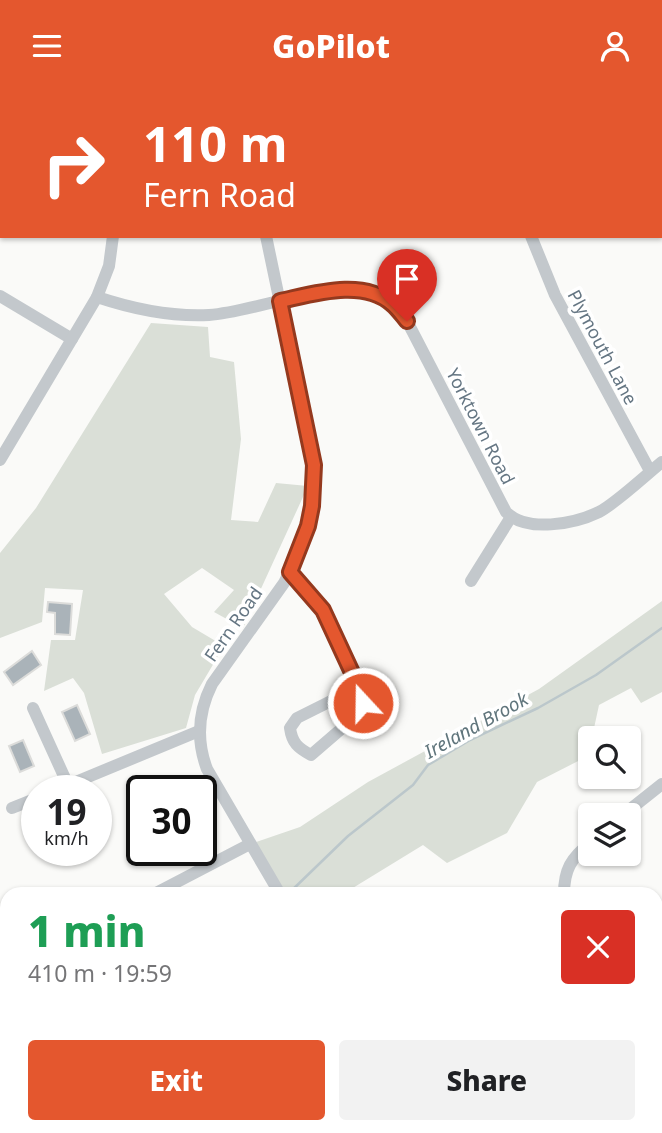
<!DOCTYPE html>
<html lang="en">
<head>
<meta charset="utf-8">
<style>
	body { margin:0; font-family:"Noto Sans",sans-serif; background:#f2f2f2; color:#202124; height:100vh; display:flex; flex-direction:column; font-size:26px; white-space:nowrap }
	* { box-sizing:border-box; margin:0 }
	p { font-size:23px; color:#757577 }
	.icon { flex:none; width:38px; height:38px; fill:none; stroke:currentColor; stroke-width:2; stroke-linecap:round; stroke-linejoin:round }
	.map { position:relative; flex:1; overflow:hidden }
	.panel { position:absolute; left:0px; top:796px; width:663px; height:247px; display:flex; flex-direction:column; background:#fff; border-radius:21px 21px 0 0; box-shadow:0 2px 5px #0004 }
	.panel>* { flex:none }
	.top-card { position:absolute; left:0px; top:0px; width:663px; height:147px; box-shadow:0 2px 5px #0004; background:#e4572e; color:#fff; overflow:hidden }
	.buttons { position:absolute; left:578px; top:635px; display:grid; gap:14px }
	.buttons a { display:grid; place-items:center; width:63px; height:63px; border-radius:7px; background:#fff; box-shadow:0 2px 5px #0004; font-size:35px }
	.speed { position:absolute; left:21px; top:684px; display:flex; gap:14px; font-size:35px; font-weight:700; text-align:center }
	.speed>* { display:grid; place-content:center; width:91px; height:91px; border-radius:50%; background:#fff; box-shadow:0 2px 5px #0004; line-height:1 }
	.speed small { font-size:18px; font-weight:400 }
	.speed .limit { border:4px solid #111; border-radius:10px; background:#fff; color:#111 }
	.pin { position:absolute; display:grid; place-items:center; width:60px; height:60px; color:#fff; margin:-72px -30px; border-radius:50% 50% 50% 0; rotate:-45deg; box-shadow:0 0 7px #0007 }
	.pin .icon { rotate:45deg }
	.me { position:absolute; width:77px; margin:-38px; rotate:339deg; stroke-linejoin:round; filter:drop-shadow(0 0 5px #0008) }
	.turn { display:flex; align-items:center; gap:24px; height:147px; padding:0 28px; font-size:32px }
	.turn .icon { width:91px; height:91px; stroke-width:2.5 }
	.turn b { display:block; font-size:49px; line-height:60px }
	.round { display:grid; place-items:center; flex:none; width:74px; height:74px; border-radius:7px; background:#f2f2f2 }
	.summary { display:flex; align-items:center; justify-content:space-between; height:119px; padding:0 28px }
	h1 { font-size:42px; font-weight:800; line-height:52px; color:#1e9e55 }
	.action { display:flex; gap:14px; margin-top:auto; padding:14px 28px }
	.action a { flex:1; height:80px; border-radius:7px; background:#e4572e; color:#fff; font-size:28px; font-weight:800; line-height:80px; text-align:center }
	.action a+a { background:#f2f2f2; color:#202124 }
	header { display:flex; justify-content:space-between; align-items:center; height:91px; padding:0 28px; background:#e4572e; color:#fff; font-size:32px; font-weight:800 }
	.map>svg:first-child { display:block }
	.green { fill:#dadfd7 }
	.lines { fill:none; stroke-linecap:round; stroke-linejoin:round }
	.stream { stroke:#bbc7cb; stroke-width:2.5 }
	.building { fill:#aab3b9; stroke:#dcdcda; stroke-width:2 }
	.minor { stroke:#c3c8cc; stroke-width:12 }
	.route-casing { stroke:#94391e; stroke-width:18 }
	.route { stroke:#e4572e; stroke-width:12 }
	.labels { text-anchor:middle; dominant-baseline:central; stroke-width:7; stroke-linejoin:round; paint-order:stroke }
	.street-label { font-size:18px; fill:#657683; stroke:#fff }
	.water-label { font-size:19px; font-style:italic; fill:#60757c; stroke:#fff }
</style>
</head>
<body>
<header><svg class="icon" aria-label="menu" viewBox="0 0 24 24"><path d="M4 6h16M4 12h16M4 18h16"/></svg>GoPilot<svg class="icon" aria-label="person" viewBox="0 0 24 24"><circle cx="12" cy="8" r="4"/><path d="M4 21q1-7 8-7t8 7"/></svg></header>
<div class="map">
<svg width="662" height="1042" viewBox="0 0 662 1042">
	<rect width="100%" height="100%" fill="#fafaf8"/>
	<g class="green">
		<polygon points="151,232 208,236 210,266 234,271 241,348 231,429 258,431 276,392 308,395 243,537 214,521 234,499 202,477 164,503 192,536 224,555 195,604 186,637 102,663 84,602 73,587 44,600 51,549 75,549 83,499 45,497 42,531 0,547 0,462 36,417"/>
		<polygon points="662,510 662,601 641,612 631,597 599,614 588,665 537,691 507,742 447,772 423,754 343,803 280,803 250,753 300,736 368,691 539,598"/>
		<polygon points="662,954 662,1031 656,1034 656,957"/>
		<polygon points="7,969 7,1036 146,1036 135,1042 0,1042 0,974"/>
		<polygon points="206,1036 271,1036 263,1042 212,1042"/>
	</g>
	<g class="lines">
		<g class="stream">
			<polyline points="288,803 348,745 413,694 428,674 470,649 538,617 596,584 662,537"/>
			<polyline points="12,1042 20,1036"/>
		</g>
	</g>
	<g class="building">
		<polygon points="48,511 72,513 70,544 55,543 55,522 47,521"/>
		<polygon points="32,560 41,574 13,594 4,581"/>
		<polygon points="77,614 90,643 75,650 62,621"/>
		<polygon points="23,649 34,675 20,681 9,655"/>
	</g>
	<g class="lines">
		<g class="minor">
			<polyline points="87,0 88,2"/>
			<polyline points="236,0 237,2"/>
			<polyline points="570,0 580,2"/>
			<polyline points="541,2 551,0"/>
			<polyline points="662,87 662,89"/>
			<path d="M266,145L314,374L312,415L308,435L302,455L284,492L212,593C198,621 196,649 207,678L280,803"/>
			<polyline points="531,145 555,204 650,380"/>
			<polyline points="0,205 72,248"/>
			<path d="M97,206C133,218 170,226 209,224C261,221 343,180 388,210C396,215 401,223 407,230L506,421C527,442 574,433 599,421C615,413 646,384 662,371"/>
			<polyline points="0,369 97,206 109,175 113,145"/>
			<polyline points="290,481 323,519 352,581"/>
			<polyline points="471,490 511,426"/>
			<path d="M352,581L361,601L362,620L311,664C298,657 292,652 290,637L297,627L333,609Z"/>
			<polyline points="33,617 68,694"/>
			<polyline points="54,700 199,640"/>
			<polyline points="12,717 37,707"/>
			<polyline points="623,724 662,693"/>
			<polyline points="154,803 250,753"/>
			<path d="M564,803C564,779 571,767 590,752"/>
			<polyline points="656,887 662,884"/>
			<polyline points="0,888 7,882"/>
			<polyline points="418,1036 422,1042"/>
			<polyline points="506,1036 508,1042"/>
			<polyline points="648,1036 651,1042"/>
		</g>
	</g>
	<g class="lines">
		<defs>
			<path id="route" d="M363,612L361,601L323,519L290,481L308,435L312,415L314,374L280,210C313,203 363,187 392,213C398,218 402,224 407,230"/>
		</defs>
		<use href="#route" class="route-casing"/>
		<use href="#route" class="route"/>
	</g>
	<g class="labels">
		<g class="street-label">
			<text transform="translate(603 256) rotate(62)">Plymouth Lane</text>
			<text transform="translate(481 335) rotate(63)">Yorktown Road</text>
			<text transform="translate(233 533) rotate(-55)">Fern Road</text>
		</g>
		<g class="water-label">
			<text transform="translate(476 634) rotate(-29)">Ireland Brook</text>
		</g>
	</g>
</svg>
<div class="buttons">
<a><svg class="icon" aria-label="search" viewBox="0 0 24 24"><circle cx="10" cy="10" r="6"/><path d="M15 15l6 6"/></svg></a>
<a><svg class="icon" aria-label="layers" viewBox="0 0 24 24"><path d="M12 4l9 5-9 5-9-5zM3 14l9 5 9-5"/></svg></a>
</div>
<div class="speed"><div>19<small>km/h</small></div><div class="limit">30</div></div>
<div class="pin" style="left:407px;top:230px;background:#d93025"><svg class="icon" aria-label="arrive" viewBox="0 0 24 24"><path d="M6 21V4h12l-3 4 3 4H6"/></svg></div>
<svg class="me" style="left:363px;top:612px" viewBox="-20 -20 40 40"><circle r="17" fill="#e4572e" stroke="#fff" stroke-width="3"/><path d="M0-11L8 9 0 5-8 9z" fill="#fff"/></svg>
<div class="top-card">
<div class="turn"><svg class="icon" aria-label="right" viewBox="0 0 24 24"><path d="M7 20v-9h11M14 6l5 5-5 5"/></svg><div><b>110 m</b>Fern Road</div></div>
</div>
<section class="panel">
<div class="summary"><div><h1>1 min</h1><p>410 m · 19:59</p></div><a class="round" style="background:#d93025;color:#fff"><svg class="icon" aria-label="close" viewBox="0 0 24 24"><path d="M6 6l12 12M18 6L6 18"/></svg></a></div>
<div class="action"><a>Exit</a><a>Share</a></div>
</section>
</div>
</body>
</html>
